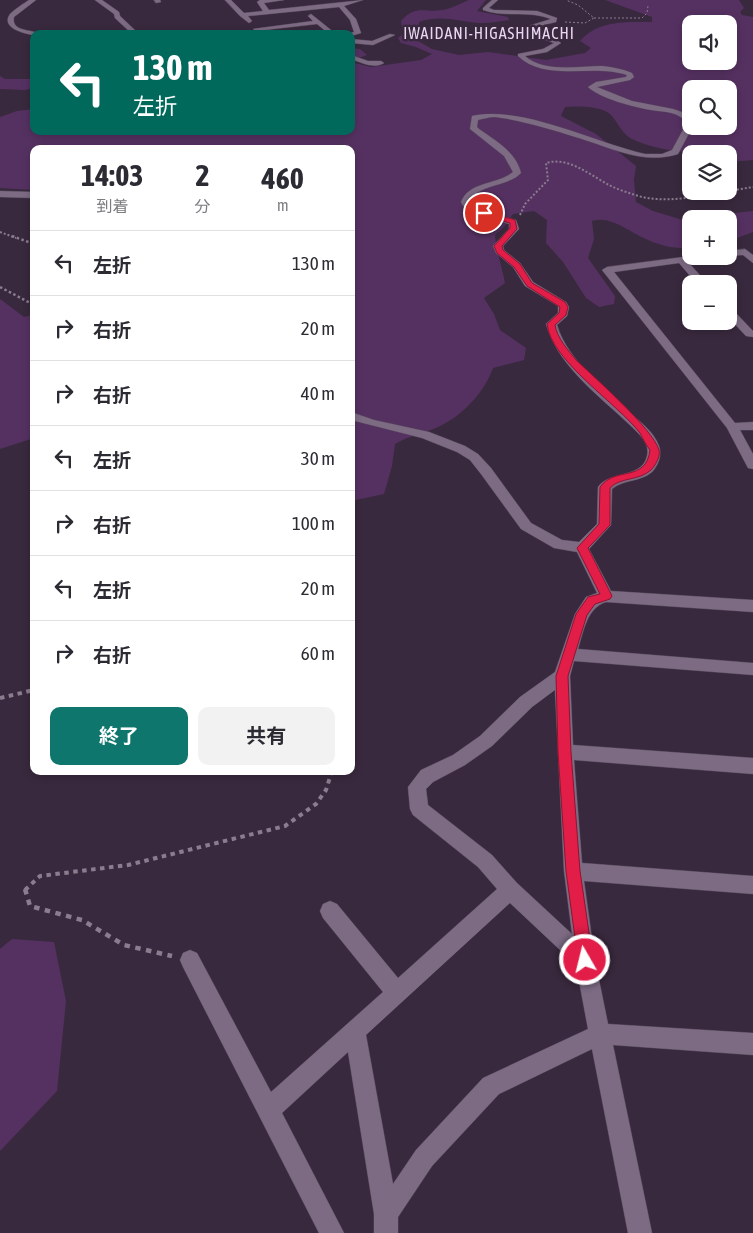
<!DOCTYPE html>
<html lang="ja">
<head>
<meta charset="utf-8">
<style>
	body { margin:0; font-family:"Asap Condensed","Noto Sans JP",sans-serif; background:#f2f2f3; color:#2b2b33; height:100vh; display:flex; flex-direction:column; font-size:19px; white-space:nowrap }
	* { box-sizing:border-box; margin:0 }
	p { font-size:16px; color:#7c7c81 }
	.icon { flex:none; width:28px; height:28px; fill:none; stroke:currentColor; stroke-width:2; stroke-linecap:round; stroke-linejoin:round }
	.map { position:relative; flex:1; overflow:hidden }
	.sheet { position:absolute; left:30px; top:145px; width:325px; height:630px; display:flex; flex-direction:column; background:#fff; border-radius:10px; box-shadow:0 2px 8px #0003 }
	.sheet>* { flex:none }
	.hud { position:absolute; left:30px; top:30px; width:325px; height:105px; border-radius:10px; box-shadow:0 2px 8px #0003; background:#00695c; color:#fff; overflow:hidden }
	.tools { position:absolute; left:682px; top:15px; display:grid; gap:10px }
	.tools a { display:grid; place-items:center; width:55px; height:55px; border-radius:10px; background:#fff; box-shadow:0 2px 8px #0003; font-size:25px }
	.pin { position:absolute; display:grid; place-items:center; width:42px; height:42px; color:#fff; margin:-21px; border:2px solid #fff; border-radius:50%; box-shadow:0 1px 5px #0007 }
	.me { position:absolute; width:55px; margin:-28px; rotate:352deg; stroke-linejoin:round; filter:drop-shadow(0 0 4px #0008) }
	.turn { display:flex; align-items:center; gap:18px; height:105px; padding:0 20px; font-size:22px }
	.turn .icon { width:65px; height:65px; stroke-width:2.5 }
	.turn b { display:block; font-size:35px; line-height:42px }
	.eta { display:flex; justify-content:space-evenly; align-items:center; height:85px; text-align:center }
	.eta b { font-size:30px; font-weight:700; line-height:35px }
	.action { display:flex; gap:10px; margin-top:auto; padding:10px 20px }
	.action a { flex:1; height:58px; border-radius:10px; background:#0f766e; color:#fff; font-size:20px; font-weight:700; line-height:58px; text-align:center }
	.action a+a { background:#f2f2f3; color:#2b2b33 }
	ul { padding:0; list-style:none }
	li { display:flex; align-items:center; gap:15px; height:65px; padding:0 20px; border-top:1px solid #e1e1e2 }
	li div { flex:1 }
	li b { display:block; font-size:19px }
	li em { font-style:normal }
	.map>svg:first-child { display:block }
	.green { fill:#553161; fill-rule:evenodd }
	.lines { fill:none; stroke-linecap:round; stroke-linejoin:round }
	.minor-casing { stroke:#55485a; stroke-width:1 }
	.path-far4 { stroke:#8a7d8f; stroke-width:1; stroke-dasharray:2 2; stroke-linecap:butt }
	.path-far3 { stroke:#8a7d8f; stroke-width:2; stroke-dasharray:2 2; stroke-linecap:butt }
	.path-far2 { stroke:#8a7d8f; stroke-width:2.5; stroke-dasharray:2.5 2.5; stroke-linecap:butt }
	.path-far1 { stroke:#8a7d8f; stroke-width:4; stroke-dasharray:4.5 4.5; stroke-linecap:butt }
	.path { stroke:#8a7d8f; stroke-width:4.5; stroke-dasharray:5.5 5.5; stroke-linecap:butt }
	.minor { fill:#7d6b84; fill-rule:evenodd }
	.route { fill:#e11d48; stroke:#92132f }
	.labels { text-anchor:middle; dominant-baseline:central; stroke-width:5; stroke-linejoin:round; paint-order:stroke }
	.far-quarter-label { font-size:16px; letter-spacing:1px; fill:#ead6f2; stroke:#39293e }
</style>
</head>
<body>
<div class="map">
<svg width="753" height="1233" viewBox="0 0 753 1233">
	<rect width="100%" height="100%" fill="#39293e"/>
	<g class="green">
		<path d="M469,0H486L477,11L508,17L509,20C500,21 491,23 481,23C459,22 441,14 419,22L418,41L432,49L459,55L488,52L546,60L585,53L591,48L580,41C598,20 626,22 652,22V17L605,0H739L744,8L740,12L742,15L753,17V160L729,162V154C698,154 658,152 630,138C620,132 616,117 607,112C597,106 576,106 565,107L561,116L596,134L636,166L634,180L636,202L653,211L686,221H691V248C675,249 661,246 646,239C629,232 611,215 592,221L594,239L588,258L615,296L614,304L599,307L586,298L563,262L546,243L547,220L534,211L513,214L504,227L495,235C496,252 502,266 505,283L484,298L494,314L500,330L526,348L524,360L493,368C485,391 464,414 442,425C427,433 410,435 395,444L392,466L384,494L351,501V149H34V190L0,188V117L17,111L34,109V131H351V48L360,49L367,55L356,59L355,63L371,67L421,60L432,54L416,47L401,43L398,38L403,34L401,21C416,4 424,13 442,10C451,9 461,3 469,0ZM691,24H729V61H691ZM691,89H729V126H691Z"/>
		<polygon points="0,76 5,79 34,79 34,88 25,90 0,89"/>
		<polygon points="753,211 753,232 729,241 729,219 718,219 735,213"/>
		<polygon points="0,299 24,317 34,315 34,438 0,449"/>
		<polygon points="12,939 54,942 66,1001 57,1091 0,1151 0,949"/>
	</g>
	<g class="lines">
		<defs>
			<g id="minor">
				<path d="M29,0H36L14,17C11,32 31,29 40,34H34V35C25,34 0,28 10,14C15,9 23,4 29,0Z"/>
				<polygon points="95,0 102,0 119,12 120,16 139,34 132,34 115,18 114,14"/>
				<polygon points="154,0 160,0 161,2 156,3"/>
				<polygon points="225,0 231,0 244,13 263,11 257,2 260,0 284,0 264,3 269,10 363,0 344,6 356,19 361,33 351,36 351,34 348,34 354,32 350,20 339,7 248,16 252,21 249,23 240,16"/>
				<path d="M492,0H498L489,8L494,10L537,11L557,18L556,22L531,28L533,31L553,38L561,43L547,52L525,56C544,73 578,66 602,66C613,67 622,69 632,73L634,77L630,80L597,87L632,101L673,109L688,114L691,119L693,126L678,154C646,164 618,151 588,141C564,133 518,119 494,117C489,117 483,119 478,120L477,127L479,129C496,141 516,152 521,173C508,187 477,184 469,202L476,209L516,220L519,229L503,246L504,250L520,263L533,282L566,302L569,307L567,316L557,325C568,361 605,389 632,414C642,424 654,432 659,446C662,454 659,464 653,471C642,482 624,479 612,489L611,525L589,549L611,591L753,600V612L606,602C587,608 584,630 578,649L753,663V675L574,661L570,676L573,745L753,758V774L574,760L582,863L753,876V894L584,881L595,960L608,1024L753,1033V1055L613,1045L652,1233H628L592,1049L499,1094L432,1166L398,1217V1233H374V1214L348,1052L282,1113L344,1233H319L183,967L180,960L183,953L190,950L197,953L271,1092L383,992L323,918L320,911L323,904L330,901L337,904L398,978L497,889L478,867L413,815L410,809L408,787L421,770L453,755L480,736L520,697L555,672L575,614L586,597L597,593L577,552L554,548L521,529L481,474L470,460L457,452L422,438L351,420V412L374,420L429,432L465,446L478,454L491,468L531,523L562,540L579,542L597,524L598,487C610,470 642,479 647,456C649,447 645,441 639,434C607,401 559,370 546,324L558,313V306L525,286L513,267L496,253L493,246L509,229V224C494,219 467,218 461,202C469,181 497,185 513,172L504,156L470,129L472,116C522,105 595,143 645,154H662L672,150L685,126L684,120C676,111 663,112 651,110C634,107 601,99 588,87L596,82L626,77L627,75C592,63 547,83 518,56V54L543,49L554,43L532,35L524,30L525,27L551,19C529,10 505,18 483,10V8ZM555,690L564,871L572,934L517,883L492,855L428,805L426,789L433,782L465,765L492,746L532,707ZM510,903L576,965L588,1029L483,1078L416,1150L393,1184L366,1035Z"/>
				<polygon points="311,14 336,34 329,34 317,24 256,31 253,29 313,21 308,16"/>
				<polygon points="390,34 395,35 373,45 351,43 351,39 372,41"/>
				<path d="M351,55L368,61H381L384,63C374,69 362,63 351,59Z"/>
				<polygon points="0,191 34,192 34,198 0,197"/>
				<polygon points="745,249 753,255 753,263 743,255 726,256 729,256 729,251"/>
				<polygon points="691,256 719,256 714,259 688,262 708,284 697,284 679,263 614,272 735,423 753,422 753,430 740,430 753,454 753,469 748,468 727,428 602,270 607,267"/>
				<polygon points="729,309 733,310 753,331 753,337 746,336 729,318"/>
			</g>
		</defs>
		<use href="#minor" class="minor-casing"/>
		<g class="path-far4">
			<polyline points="594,18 642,18 647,13 648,6"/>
			<polyline points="565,22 585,23 594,18 578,5 566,0"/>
		</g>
		<g class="path-far3">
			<polyline points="729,191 753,187"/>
			<path d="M520,215L525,204L548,180L546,163C570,156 592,177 613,187C622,191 632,194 642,197C670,203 699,196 726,191"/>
			<polyline points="0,232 16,238"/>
		</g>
		<g class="path-far2">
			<polyline points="12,236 34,244"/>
			<polyline points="0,287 34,305"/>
		</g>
		<g class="path-far1">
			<polyline points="0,698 34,690"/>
			<polyline points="25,890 40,876 128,865 285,826 316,804 326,790 332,771"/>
		</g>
		<polyline class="path" points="25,889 30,906 82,920 124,945 172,956"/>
		<use href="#minor" class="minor"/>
	</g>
	<path class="route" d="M484,211L515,220L517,229L502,246L503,250L520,264L532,283L565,302L568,307L566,315L555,325C557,338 568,350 576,360C594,377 653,429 659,450C661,456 655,466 651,470C639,481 620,477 610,488V525L588,548L612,596L610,599L595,604L587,615L568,676L571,752L580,871L593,960L591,965L585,967L580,965L578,960L566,871L558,752L556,676L576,614L588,597L600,594L577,548L599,524L600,487C615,466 646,483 650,450C646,445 643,439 640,433C618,404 551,361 547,324L559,313L560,307L527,286L514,267L497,253L494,246L510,228V223L481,215L480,213Z"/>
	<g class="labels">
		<g class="far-quarter-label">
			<text x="489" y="33">IWAIDANI-HIGASHIMACHI</text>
		</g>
	</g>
</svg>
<div class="tools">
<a><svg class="icon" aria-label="sound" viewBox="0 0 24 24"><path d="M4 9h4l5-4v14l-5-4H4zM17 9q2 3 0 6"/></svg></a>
<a><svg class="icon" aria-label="search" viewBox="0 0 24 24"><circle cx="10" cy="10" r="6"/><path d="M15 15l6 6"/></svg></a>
<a><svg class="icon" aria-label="layers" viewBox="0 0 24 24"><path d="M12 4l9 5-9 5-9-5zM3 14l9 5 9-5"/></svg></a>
<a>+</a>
<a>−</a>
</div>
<div class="pin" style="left:484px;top:213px;background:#d93025"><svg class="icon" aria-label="arrive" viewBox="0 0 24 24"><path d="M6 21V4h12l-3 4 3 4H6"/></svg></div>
<svg class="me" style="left:585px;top:960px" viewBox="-20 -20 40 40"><circle r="17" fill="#e11d48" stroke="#fff" stroke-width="3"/><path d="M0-11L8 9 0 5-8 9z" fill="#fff"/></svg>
<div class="hud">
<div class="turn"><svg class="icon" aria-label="left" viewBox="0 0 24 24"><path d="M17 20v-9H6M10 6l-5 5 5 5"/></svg><div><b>130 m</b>左折</div></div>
</div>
<section class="sheet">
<div class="eta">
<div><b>14:03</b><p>到着</p></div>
<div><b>2</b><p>分</p></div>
<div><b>460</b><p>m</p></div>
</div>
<ul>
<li><svg class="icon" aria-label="left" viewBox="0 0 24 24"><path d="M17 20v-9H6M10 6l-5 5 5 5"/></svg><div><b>左折</b></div><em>130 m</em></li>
<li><svg class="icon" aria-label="right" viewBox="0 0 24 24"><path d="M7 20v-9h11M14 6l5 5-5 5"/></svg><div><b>右折</b></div><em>20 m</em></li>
<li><svg class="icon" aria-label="right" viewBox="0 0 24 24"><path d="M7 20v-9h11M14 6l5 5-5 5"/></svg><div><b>右折</b></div><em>40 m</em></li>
<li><svg class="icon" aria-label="left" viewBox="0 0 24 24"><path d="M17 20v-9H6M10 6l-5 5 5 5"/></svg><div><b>左折</b></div><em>30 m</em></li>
<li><svg class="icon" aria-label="right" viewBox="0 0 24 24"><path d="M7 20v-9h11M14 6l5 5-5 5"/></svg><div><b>右折</b></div><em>100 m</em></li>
<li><svg class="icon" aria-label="left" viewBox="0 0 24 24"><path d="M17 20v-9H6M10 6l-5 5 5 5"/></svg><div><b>左折</b></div><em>20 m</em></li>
<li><svg class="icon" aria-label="right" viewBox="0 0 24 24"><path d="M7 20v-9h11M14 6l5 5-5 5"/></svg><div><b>右折</b></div><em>60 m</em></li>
</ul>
<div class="action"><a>終了</a><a>共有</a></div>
</section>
</div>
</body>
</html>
